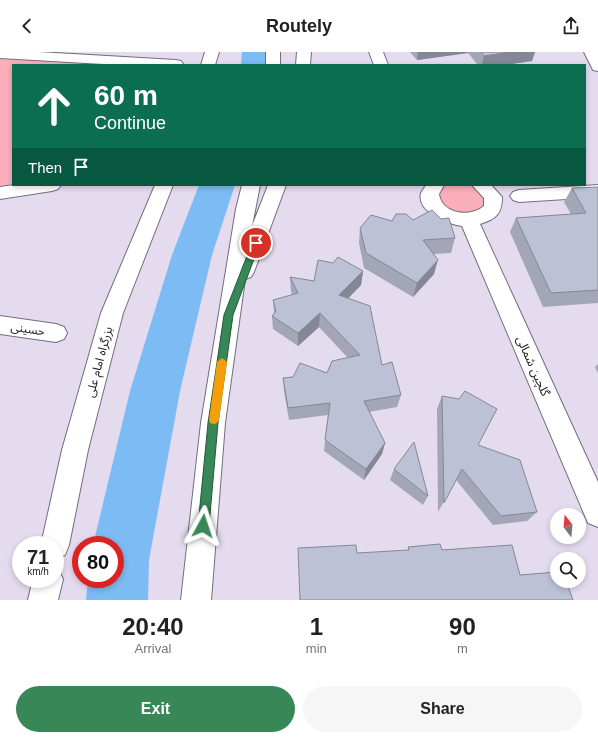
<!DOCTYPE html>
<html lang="en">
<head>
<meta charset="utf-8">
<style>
	body { margin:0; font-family:Arial,"Noto Sans Arabic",sans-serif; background:#f6f6f6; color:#222; height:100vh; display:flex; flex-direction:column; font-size:15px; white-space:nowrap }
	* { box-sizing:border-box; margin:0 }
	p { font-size:13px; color:#767676 }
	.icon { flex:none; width:22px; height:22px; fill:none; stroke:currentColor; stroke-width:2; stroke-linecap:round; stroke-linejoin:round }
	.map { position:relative; height:548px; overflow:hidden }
	.drawer { display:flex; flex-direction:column; background:#fff; flex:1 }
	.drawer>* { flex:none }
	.banner { position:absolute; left:12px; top:12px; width:574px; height:122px; border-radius:0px; box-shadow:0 2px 6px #0003; background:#0b6e4f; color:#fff; overflow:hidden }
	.needle { width:26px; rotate:344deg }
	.tools { position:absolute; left:550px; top:456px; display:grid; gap:8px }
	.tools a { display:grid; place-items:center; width:36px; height:36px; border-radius:50%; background:#fff; box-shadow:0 2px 6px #0003; font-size:20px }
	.speed { position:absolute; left:12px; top:484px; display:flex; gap:8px; font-size:20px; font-weight:700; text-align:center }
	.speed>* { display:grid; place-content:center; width:52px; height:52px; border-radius:50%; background:#fff; box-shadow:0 2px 6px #0003; line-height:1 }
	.speed small { font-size:10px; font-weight:400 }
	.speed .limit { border:6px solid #d22; background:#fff; color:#111 }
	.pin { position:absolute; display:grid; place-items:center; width:34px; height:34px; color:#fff; margin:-17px; border:2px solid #fff; border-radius:50%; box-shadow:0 1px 4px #0007 }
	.me { position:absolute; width:44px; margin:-22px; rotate:5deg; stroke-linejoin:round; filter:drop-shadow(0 0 3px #0008) }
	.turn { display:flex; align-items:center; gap:14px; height:84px; padding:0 16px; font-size:18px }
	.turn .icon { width:52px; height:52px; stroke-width:2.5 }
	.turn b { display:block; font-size:28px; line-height:34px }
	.then { display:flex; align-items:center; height:38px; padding:0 16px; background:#0003; gap:8px; font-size:15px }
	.eta { display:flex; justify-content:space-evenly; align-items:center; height:68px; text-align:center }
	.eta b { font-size:24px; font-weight:600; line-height:28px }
	.action { display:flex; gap:8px; margin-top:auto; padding:8px 16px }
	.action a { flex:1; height:46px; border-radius:24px; background:#378757; color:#fff; font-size:16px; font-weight:600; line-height:46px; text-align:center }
	.action a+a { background:#f6f6f6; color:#222 }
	header { display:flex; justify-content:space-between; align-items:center; height:52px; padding:0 16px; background:#fff; font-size:18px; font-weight:600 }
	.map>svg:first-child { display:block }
	.green { fill:#f9aeba }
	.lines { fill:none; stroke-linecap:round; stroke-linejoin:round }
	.river { fill:#7cbbf3; fill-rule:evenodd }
	.minor-casing { stroke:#746c7d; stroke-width:2 }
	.secondary-casing { stroke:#746c7d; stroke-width:2 }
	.trunk-casing { stroke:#746c7d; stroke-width:2 }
	.minor { fill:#fff; fill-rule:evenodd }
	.secondary { fill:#fff; fill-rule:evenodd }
	.trunk { fill:#fff; fill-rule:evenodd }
	.wall { fill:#a3a6b7 }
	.shaded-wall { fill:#848795 }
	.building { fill:#bdc1d5; stroke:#848795 }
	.route { fill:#378757; stroke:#245839 }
	.slow { fill:#f59e0b }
	.labels { text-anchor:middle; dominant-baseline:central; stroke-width:4; stroke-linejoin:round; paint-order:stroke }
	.street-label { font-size:12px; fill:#19161c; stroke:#fff }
</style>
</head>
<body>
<header><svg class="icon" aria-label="back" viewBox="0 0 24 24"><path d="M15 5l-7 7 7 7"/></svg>Routely<svg class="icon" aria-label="share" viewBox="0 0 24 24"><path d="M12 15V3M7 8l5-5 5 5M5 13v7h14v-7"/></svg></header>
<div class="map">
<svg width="598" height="548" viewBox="0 0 598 548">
	<rect width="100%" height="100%" fill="#e4dbef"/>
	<g class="green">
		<polygon points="0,5 133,13 13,13 13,132 0,134"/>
		<polygon points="443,133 473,133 478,135 488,152 472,164 447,160 436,140"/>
	</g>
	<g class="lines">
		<g class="river">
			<polygon points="242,0 270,0 269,13 241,13"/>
			<polygon points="199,133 235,133 212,203 180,339 149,508 148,548 86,548 88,527 115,527 115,493 93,493 130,339 172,203"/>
		</g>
		<defs>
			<g id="minor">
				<polygon points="0,0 38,0 176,8 181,9 183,12 120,13 0,6"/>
				<polygon points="584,0 598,0 598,19 593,18"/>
				<polygon points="14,133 61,133 58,137 52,139 0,147 0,135"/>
				<polygon points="598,133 598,145 519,150 513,148 510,144 513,140 519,138"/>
				<polygon points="0,264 56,272 64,275 67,281 64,287 56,290 0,282"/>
			</g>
			<g id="secondary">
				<polygon points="369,0 383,0 388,13 374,13"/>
				<path d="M426,133H444L439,142C442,162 470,166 484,154V146L472,133H491L502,145C502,162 496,167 480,172L598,430V475L588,471L462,174C448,172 416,160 421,141C422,139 425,135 426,133Z"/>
			</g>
			<g id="trunk">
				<polygon points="205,0 219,0 215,13 201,13"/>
				<rect x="266" y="0" width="14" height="13"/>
				<polygon points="297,0 311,0 310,13 296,13"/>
				<polygon points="155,133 173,133 123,261 88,398 69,493 65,503 55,507 55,493 41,493 62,398 101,261"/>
				<polygon points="242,133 260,133 252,174 268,133 286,133 254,220 251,225 245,227 225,371 211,548 181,548 201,371 236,157"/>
				<polygon points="55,515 58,517 63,527 58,548 28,548 33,527 55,527"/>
			</g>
		</defs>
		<use href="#minor" class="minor-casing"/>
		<use href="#secondary" class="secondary-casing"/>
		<use href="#trunk" class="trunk-casing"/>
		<use href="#minor" class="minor"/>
		<use href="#secondary" class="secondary"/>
		<use href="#trunk" class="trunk"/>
	</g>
	<g class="wall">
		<polygon points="410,0 535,0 532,9 504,13 478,13 468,1 417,8"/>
		<polygon points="598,135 598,251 543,255 510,180 516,166 571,162 564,150 572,136"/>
		<polygon points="413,168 455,186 451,201 434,202 434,222 413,245 364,216 359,191 360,176"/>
		<polygon points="333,211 363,219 361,233 348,246 382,313 401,343 397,355 369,360 385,391 382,402 364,428 324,399 328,363 289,368 284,339 283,326 327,321 348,306 319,275 298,294 273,277 272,264 274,262 273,248 292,243 291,239 290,225 314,229"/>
		<polygon points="598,312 598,321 595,315"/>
		<polygon points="442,344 478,393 537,460 527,469 493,473 456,428 438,460 437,357"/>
		<polygon points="394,417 428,444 423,453 390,428"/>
	</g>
	<g class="shaded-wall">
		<polygon points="418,0 468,0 468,1 417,8"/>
		<polygon points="510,0 535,0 532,9 504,13 482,13 484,4"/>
		<polygon points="438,208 434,222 413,245 417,231"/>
		<polygon points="363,219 361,233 338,257 339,243"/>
		<polygon points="320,261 319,275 298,294 298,281"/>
		<polygon points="385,391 382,402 364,428 366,417"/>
	</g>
	<g class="building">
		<polygon points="481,0 510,0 484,4"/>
		<polygon points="598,135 598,238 551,241 516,166 586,161 572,136"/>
		<polygon points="432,158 441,167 449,166 455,186 423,188 438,208 417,231 366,201 360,176 371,163 392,169 396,162 406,162 413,168"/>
		<polygon points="338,205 363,219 339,243 370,254 382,313 392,310 401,343 364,349 385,391 366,417 325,388 330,351 288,356 283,326 293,325 300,311 327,321 332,309 360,303 320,261 298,281 272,264 276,259 273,248 298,241 290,225 314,229 318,208 333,211"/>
		<polygon points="465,339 497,357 478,393 520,408 537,460 501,464 462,417 444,451 442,344 459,347"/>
		<polygon points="414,390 428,444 394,417"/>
		<polygon points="440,492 442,498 512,493 520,523 557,520 557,529 566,529 573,548 300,548 298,496 356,493 357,501 409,498 408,495"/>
	</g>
	<polygon class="route" points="256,188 260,191 233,263 218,371 209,474 208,479 203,480 199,479 198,474 208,371 224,263 252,191"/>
	<polygon class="slow" points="222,306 227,310 219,368 217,371 214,372 210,371 209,368 217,310"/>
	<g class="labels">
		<g class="street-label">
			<text transform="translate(28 277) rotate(8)">حسینی</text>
			<text transform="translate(99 310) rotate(-75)">بزرگراه امام علی</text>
			<text transform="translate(533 314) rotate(66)">گلچین شمالی</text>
		</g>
	</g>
</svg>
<div class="tools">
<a><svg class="needle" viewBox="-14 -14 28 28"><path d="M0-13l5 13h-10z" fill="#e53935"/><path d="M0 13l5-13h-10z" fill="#767676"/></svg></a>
<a><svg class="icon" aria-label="search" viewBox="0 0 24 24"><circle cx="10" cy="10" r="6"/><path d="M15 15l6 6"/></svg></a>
</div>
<div class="speed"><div>71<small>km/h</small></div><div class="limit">80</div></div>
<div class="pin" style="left:256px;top:191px;background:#d93025"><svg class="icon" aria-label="arrive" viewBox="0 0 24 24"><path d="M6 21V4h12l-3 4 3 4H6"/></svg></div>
<svg class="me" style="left:203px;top:474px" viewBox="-20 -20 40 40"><path d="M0-17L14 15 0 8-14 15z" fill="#378757" stroke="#fff" stroke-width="4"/></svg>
<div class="banner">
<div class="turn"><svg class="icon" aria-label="ahead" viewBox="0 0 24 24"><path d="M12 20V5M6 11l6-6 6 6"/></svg><div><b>60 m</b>Continue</div></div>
<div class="then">Then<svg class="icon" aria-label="arrive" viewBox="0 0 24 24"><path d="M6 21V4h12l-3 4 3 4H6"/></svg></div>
</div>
</div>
<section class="drawer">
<div class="eta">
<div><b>20:40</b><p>Arrival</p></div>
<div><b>1</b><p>min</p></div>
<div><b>90</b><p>m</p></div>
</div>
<div class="action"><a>Exit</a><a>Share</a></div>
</section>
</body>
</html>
